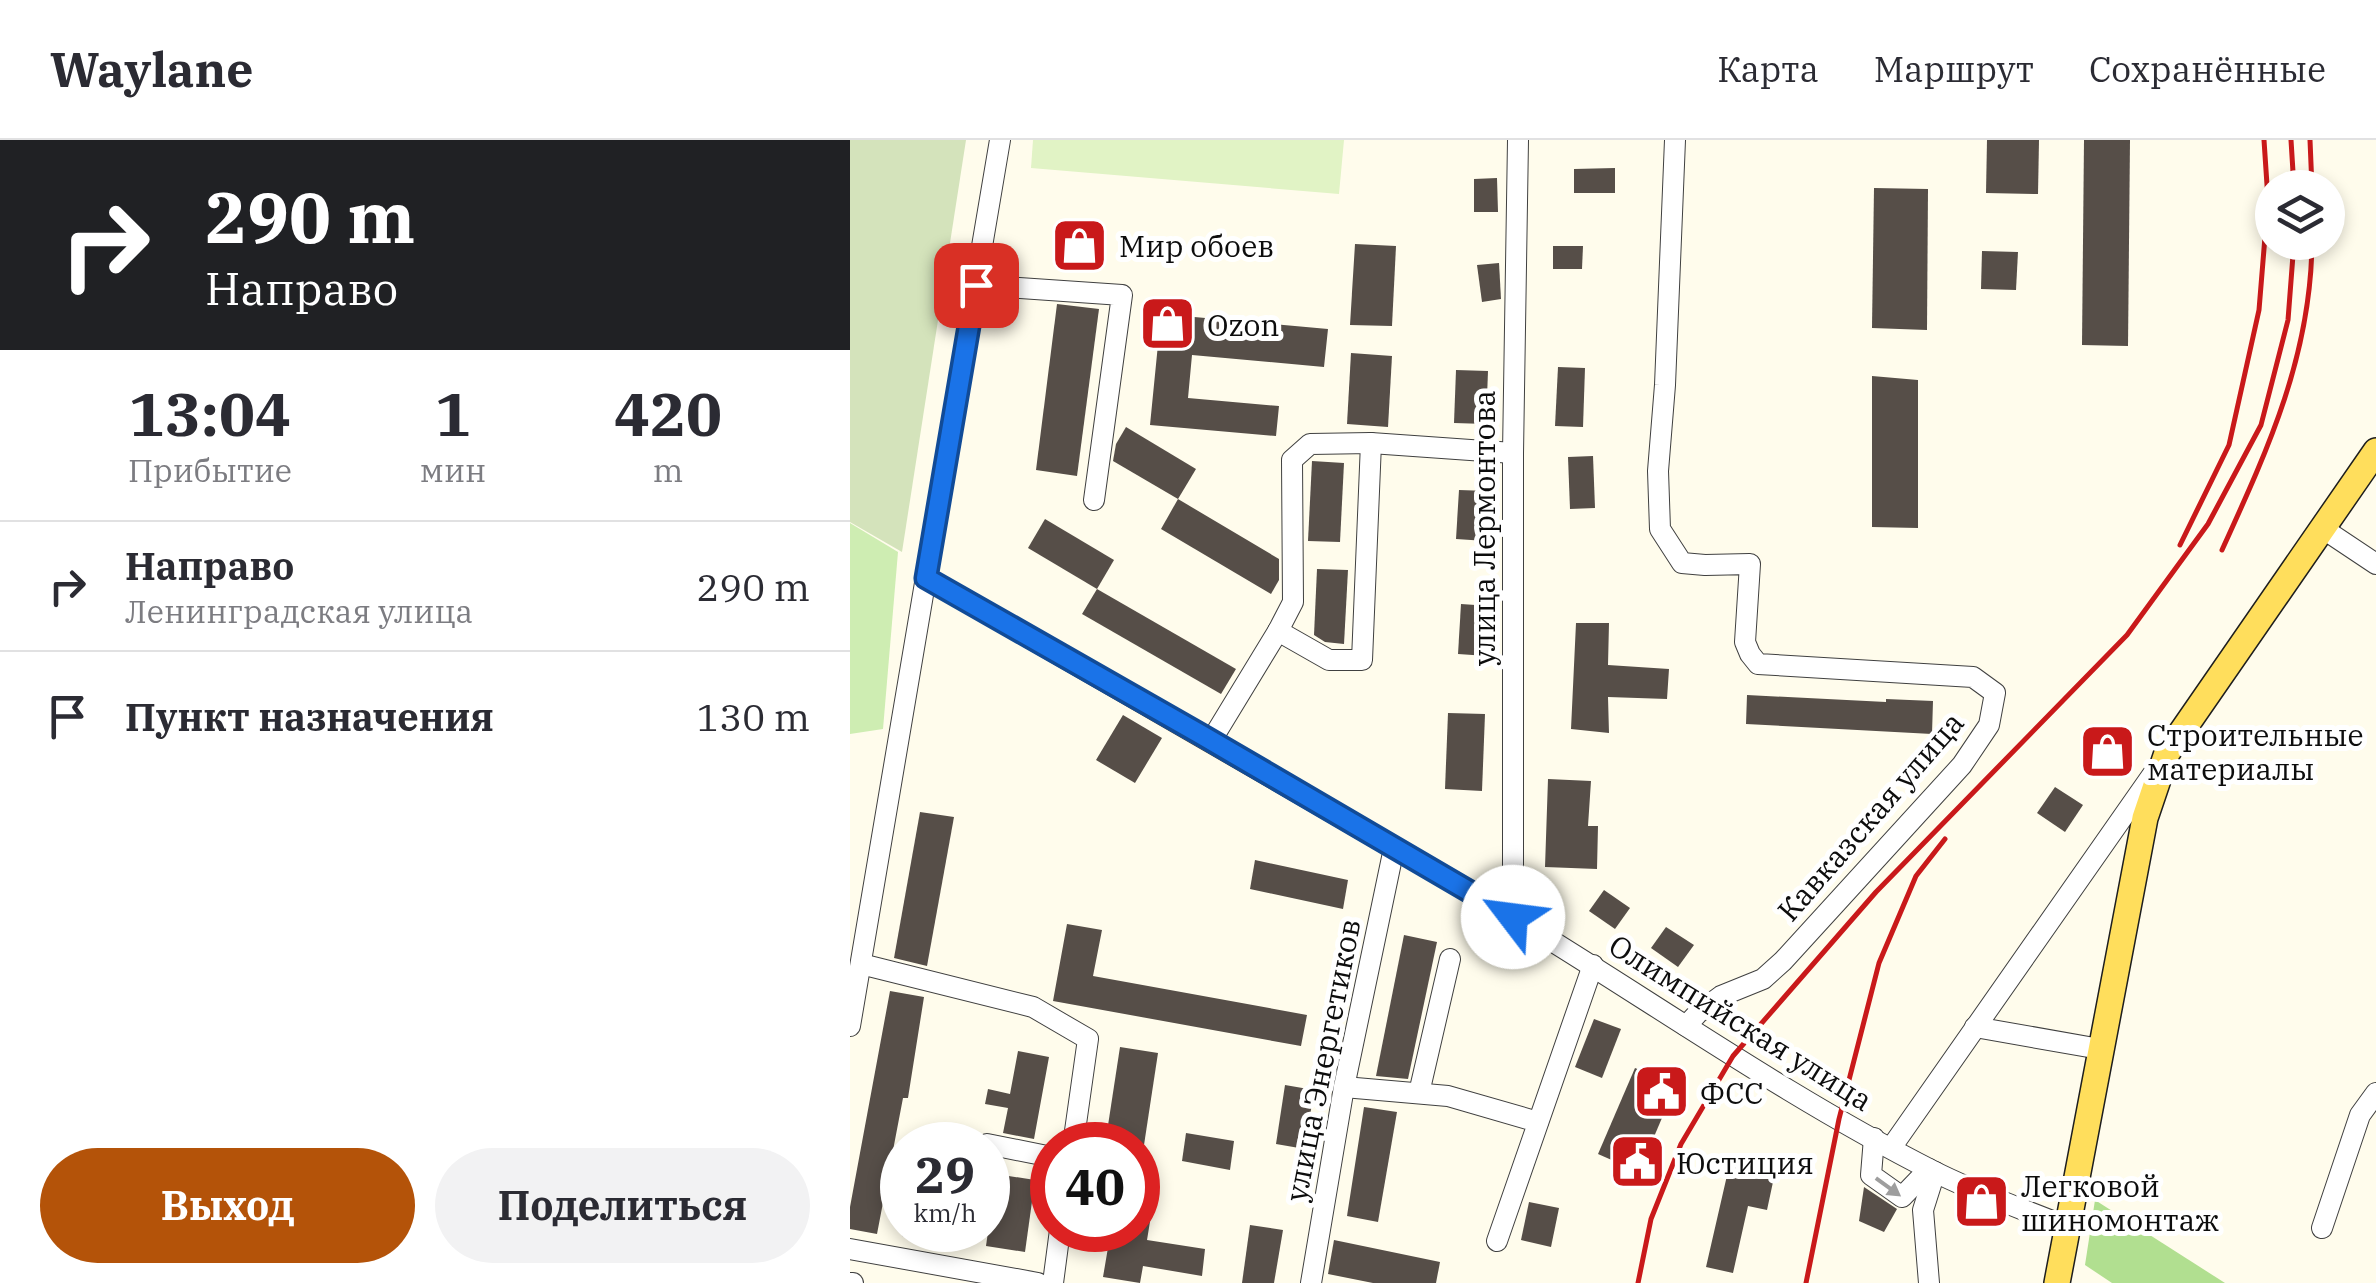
<!DOCTYPE html>
<html lang="ru">
<head>
<meta charset="utf-8">
<style>
	body { margin:0; font-family:"IBM Plex Serif",serif; background:#f2f2f3; color:#2b2b33; height:100vh; display:flex; flex-direction:column; font-size:38px; white-space:nowrap }
	* { box-sizing:border-box; margin:0 }
	p { font-size:32px; color:#7c7c81 }
	.icon { flex:none; width:55px; height:55px; fill:none; stroke:currentColor; stroke-width:2; stroke-linecap:round; stroke-linejoin:round }
	.map { position:relative; flex:1; overflow:hidden }
	.details { display:flex; flex-direction:column; background:#fff; width:850px }
	.details>* { flex:none }
	.banner { background:#202124; color:#fff; overflow:hidden }
	.fabs { position:absolute; left:1405px; top:30px; display:grid; gap:20px }
	.fabs a { display:grid; place-items:center; width:90px; height:90px; border-radius:50%; background:#fff; box-shadow:0 5px 15px #0003; font-size:50px }
	.speed { position:absolute; left:30px; top:982px; display:flex; gap:20px; font-size:50px; font-weight:700; text-align:center }
	.speed>* { display:grid; place-content:center; width:130px; height:130px; border-radius:50%; background:#fff; box-shadow:0 5px 15px #0003; line-height:1 }
	.speed small { font-size:25px; font-weight:400 }
	.speed .limit { border:15px solid #d22; background:#fff; color:#111 }
	.pin { position:absolute; display:grid; place-items:center; width:85px; height:85px; color:#fff; margin:-42px; border-radius:20px; box-shadow:0 5px 15px #0006 }
	.me { position:absolute; width:110px; margin:-55px; rotate:300deg; stroke-linejoin:round; filter:drop-shadow(0 0 8px #0008) }
	.turn { display:flex; align-items:center; gap:35px; height:210px; padding:0 40px; font-size:45px }
	.turn .icon { width:130px; height:130px; stroke-width:2.5 }
	.turn b { display:block; font-size:70px; line-height:85px }
	.eta { display:flex; justify-content:space-evenly; align-items:center; height:170px; text-align:center }
	.eta b { font-size:60px; font-weight:800; line-height:70px }
	.action { display:flex; gap:20px; margin-top:auto; padding:20px 40px }
	.action a { flex:1; height:115px; border-radius:60px; background:#b45309; color:#fff; font-size:40px; font-weight:800; line-height:115px; text-align:center }
	.action a+a { background:#f2f2f3; color:#2b2b33 }
	ul { padding:0; list-style:none }
	li { display:flex; align-items:center; gap:30px; height:130px; padding:0 40px; border-top:2px solid #e1e1e2 }
	li div { flex:1 }
	li b { display:block; font-size:38px }
	li em { font-style:normal }
	header { display:flex; align-items:center; gap:60px; box-sizing:border-box; height:140px; padding:0 50px; background:#fff; border-bottom:2px solid #e1e1e2 }
	header strong { font-size:48px }
	nav { display:flex; gap:55px; margin-inline-start:auto; font-size:35px }
	main { display:flex; flex:1; min-height:0 }
	.map>svg:first-child { display:block }
	.green { fill:#ceedb2 }
	.forest { fill:#b1df90 }
	.cemetery { fill:#d4e3bb }
	.pitch { fill:#e1f3c5 }
	.building { fill:#564e48 }
	.lines { fill:none; stroke-linecap:round; stroke-linejoin:round }
	.minor-casing { stroke:#404040; stroke-width:22 }
	.major-casing { stroke:#1e1e1e; stroke-width:28 }
	.minor { stroke:#fff; stroke-width:20 }
	.major { stroke:#ffde5c; stroke-width:25 }
	.rail { stroke:#c9191a; stroke-width:5 }
	.oneway { fill:#9e9e9e }
	.route-casing { stroke:#114b97; stroke-width:25 }
	.route { stroke:#1a73e8; stroke-width:18 }
	.labels { text-anchor:middle; dominant-baseline:central; stroke-width:10; stroke-linejoin:round; paint-order:stroke }
	.poi-label { font-size:30px; fill:#0d0d0d; stroke:#fff; text-anchor:start }
	.street-label { font-size:30px; fill:#0d0d0d; stroke:#fff }
</style>
</head>
<body>
<header>
<strong>Waylane</strong>
<nav><a>Карта</a><a>Маршрут</a><a>Сохранённые</a></nav>
</header>
<main>
<section class="details">
<div class="banner">
<div class="turn"><svg class="icon" aria-label="right" viewBox="0 0 24 24"><path d="M7 20v-9h11M14 6l5 5-5 5"/></svg><div><b>290 m</b>Направо</div></div>
</div>
<div class="eta">
<div><b>13:04</b><p>Прибытие</p></div>
<div><b>1</b><p>мин</p></div>
<div><b>420</b><p>m</p></div>
</div>
<ul>
<li><svg class="icon" aria-label="right" viewBox="0 0 24 24"><path d="M7 20v-9h11M14 6l5 5-5 5"/></svg><div><b>Направо</b><p>Ленинградская улица</p></div><em>290 m</em></li>
<li><svg class="icon" aria-label="arrive" viewBox="0 0 24 24"><path d="M6 21V4h12l-3 4 3 4H6"/></svg><div><b>Пункт назначения</b></div><em>130 m</em></li>
</ul>
<div class="action"><a>Выход</a><a>Поделиться</a></div>
</section>
<div class="map">
<svg width="1526" height="1143" viewBox="0 0 1526 1143">
	<rect width="100%" height="100%" fill="#fffcec"/>
	<polygon class="green" points="0,383 48,412 33,589 0,594"/>
	<polygon class="forest" points="1245,1060 1375,1143 1262,1143 1235,1125"/>
	<polygon class="cemetery" points="0,0 116,0 52,412 0,382"/>
	<polygon class="pitch" points="183,0 494,0 489,54 181,28"/>
	<g class="building">
		<polygon points="1137,0 1189,0 1188,54 1136,53"/>
		<polygon points="1234,0 1280,0 1278,206 1232,205"/>
		<polygon points="765,28 765,53 724,53 724,29"/>
		<polygon points="647,38 648,72 624,72 624,39"/>
		<polygon points="1024,48 1078,49 1077,190 1022,188"/>
		<polygon points="214,87 250,91 246,124 210,120"/>
		<polygon points="505,104 546,106 542,186 500,185"/>
		<polygon points="703,106 733,106 732,129 703,129"/>
		<polygon points="1132,111 1168,112 1166,150 1131,149"/>
		<polygon points="649,123 651,159 632,162 627,125"/>
		<polygon points="207,164 249,169 227,336 186,330"/>
		<polygon points="311,174 478,189 474,227 342,215 338,258 429,266 426,296 300,285"/>
		<polygon points="501,213 542,216 538,287 497,284"/>
		<polygon points="708,227 735,228 733,287 705,286"/>
		<polygon points="606,230 638,231 636,284 604,283"/>
		<polygon points="1022,236 1068,240 1068,388 1022,387"/>
		<polygon points="276,287 346,329 328,359 263,321 266,304"/>
		<polygon points="743,316 745,368 720,369 718,317"/>
		<polygon points="462,321 494,323 490,402 458,401"/>
		<polygon points="609,350 638,351 636,401 606,399"/>
		<polygon points="328,359 429,419 429,440 421,454 311,389"/>
		<polygon points="195,379 264,420 247,449 178,408"/>
		<polygon points="467,429 498,430 494,504 475,502 464,495"/>
		<polygon points="247,449 386,529 371,554 232,474"/>
		<polygon points="611,464 640,466 637,516 608,514"/>
		<polygon points="726,483 759,483 758,525 819,529 817,559 758,557 759,593 721,589"/>
		<polygon points="897,555 1036,562 1036,559 1083,561 1082,594 896,584"/>
		<polygon points="598,573 635,574 632,651 595,649"/>
		<polygon points="273,575 312,598 285,643 246,620"/>
		<polygon points="1258,586 1284,601 1262,638 1236,623"/>
		<polygon points="698,639 741,641 738,686 748,686 747,729 695,727"/>
		<polygon points="1205,647 1233,665 1215,692 1187,673"/>
		<polygon points="70,672 104,677 77,826 44,818"/>
		<polygon points="405,720 498,740 493,769 400,749"/>
		<polygon points="754,750 780,768 765,789 739,771"/>
		<polygon points="217,784 252,790 243,836 457,875 451,906 203,861"/>
		<polygon points="816,787 844,805 828,827 801,808"/>
		<polygon points="554,795 587,802 558,939 526,936"/>
		<polygon points="40,851 74,857 58,958 53,958 27,1094 0,1089 0,1067"/>
		<polygon points="744,879 771,889 752,938 725,927"/>
		<polygon points="270,907 308,913 294,1005 255,1005"/>
		<polygon points="168,911 199,917 184,999 153,993 158,968 135,964 138,949 160,954"/>
		<polygon points="785,928 826,945 789,1032 748,1014"/>
		<polygon points="435,945 464,950 455,1009 426,1004"/>
		<polygon points="514,967 547,972 528,1082 497,1076"/>
		<polygon points="336,993 384,1001 380,1030 332,1021"/>
		<polygon points="881,1018 926,1028 917,1070 898,1066 883,1133 856,1127"/>
		<polygon points="146,1034 185,1040 175,1112 136,1106"/>
		<polygon points="1014,1047 1047,1069 1034,1092 1009,1081"/>
		<polygon points="288,1048 305,1051 297,1100 355,1109 352,1136 293,1126 290,1143 253,1137 261,1090 288,1090"/>
		<polygon points="679,1062 709,1068 701,1107 671,1100"/>
		<polygon points="400,1085 433,1090 424,1143 392,1143"/>
		<polygon points="53,1090 106,1090 104,1106 52,1096"/>
		<polygon points="484,1100 590,1122 586,1143 523,1143 478,1134"/>
	</g>
	<g class="lines">
		<defs>
			<g id="minor">
				<polyline points="825,0 815,245 808,331 810,389 832,423 855,425 900,424 895,502 900,514 908,524 1123,537 1145,553 1139,585 1112,625 933,821 913,839 871,856 848,873 836,886"/>
				<polyline points="126,145 272,155 244,360"/>
				<polyline points="1472,388 1526,424"/>
				<path d="M76,438L663,777C803,862 937,957 1083,1031C1126,1053 1173,1069 1217,1087"/>
				<polyline points="428,491 479,520 512,520 521,303"/>
				<polyline points="361,601 428,491 443,462 442,320 460,304 521,303 663,313"/>
				<polyline points="663,777 663,313 668,0"/>
				<polyline points="11,824 183,867 238,899 223,1005"/>
				<polyline points="0,886 150,0"/>
				<polyline points="1125,887 1250,909"/>
				<polyline points="494,947 598,956 688,982"/>
				<polyline points="569,953 600,819"/>
				<polyline points="1024,998 1021,1035 1052,1057 1079,1029"/>
				<polyline points="137,1004 202,1017"/>
				<polyline points="1041,1008 1305,631"/>
				<polyline points="1472,1088 1510,975 1526,953"/>
				<polyline points="647,1101 743,825"/>
				<polyline points="0,1109 188,1143"/>
				<polyline points="0,1143 3,1143"/>
				<polyline points="203,1143 210,1090"/>
				<polyline points="461,1143 494,947 544,708"/>
				<polyline points="1079,1143 1073,1070 1085,1032"/>
			</g>
			<polyline id="major" points="1207,1143 1295,678 1317,613 1526,311"/>
		</defs>
		<use href="#minor" class="minor-casing"/>
		<use href="#major" class="major-casing"/>
		<use href="#minor" class="minor"/>
		<use href="#major" class="major"/>
		<g class="rail">
			<polyline points="1441,0 1444,48"/>
			<polyline points="1460,0 1462,48"/>
			<polyline points="1330,405 1379,305 1409,170 1418,60 1414,0"/>
			<path d="M1372,410C1418,309 1461,216 1462,102"/>
			<polyline points="788,1143 801,1079 831,1004 883,916 1026,752 1277,495 1358,384 1411,285 1438,180 1444,102"/>
			<polyline points="956,1143 989,979 1029,823 1066,736 1095,699"/>
		</g>
	</g>
	<defs><path id="oneway-solid" d="M-6-.8H1V-3.2L6.5 0L1 3.2V.8H-6Z" transform="scale(2.5)"/></defs>
	<use class="oneway" href="#oneway-solid" transform="translate(1038 1047) rotate(36)"/>
	<g class="lines">
		<defs>
			<polyline id="route" points="126,145 76,438 350,594 663,777"/>
		</defs>
		<use href="#route" class="route-casing"/>
		<use href="#route" class="route"/>
	</g>
	<defs>
		<symbol id="shop-square" viewBox="-11 -11 22 22"><rect x="-9" y="-9" width="18" height="18" rx="4" fill="#c9191a" stroke="#fff"/><path d="M-5-2.5h2.3a2.7 3.5 0 0 1 5.4 0H5L5.5 6h-11ZM-1.5-2.5h3a1.5 2.3 0 0 0-3 0Z" fill="#fff"/></symbol>
		<symbol id="civic-square" viewBox="-11 -11 22 22"><rect x="-9" y="-9" width="18" height="18" rx="4" fill="#c9191a" stroke="#fff"/><path d="M-.6-6.5H3V-4.5H.6V-3L4-1V1h2V6H-6V1h2V-1L-.6-3ZM-1.2 2.5V6h2.4V2.5Z" fill="#fff"/></symbol>
	</defs>
	<g fill-rule="evenodd">
		<use href="#shop-square" x="198" y="74" width="63" height="63"/>
		<use href="#shop-square" x="286" y="152" width="63" height="63"/>
		<use href="#shop-square" x="1226" y="580" width="63" height="63"/>
		<use href="#civic-square" x="780" y="920" width="63" height="63"/>
		<use href="#civic-square" x="756" y="990" width="63" height="63"/>
		<use href="#shop-square" x="1100" y="1030" width="63" height="63"/>
	</g>
	<g class="labels">
		<g class="poi-label">
			<text x="269" y="105">Мир обоев</text>
			<text x="357" y="184">Ozon</text>
			<text x="1297" y="594">Строительные<tspan x="1297" dy="34">материалы</tspan></text>
			<text x="850" y="952">ФСС</text>
			<text x="826" y="1022">Юстиция</text>
			<text x="1171" y="1045">Легковой<tspan x="1171" dy="34">шиномонтаж</tspan></text>
		</g>
		<g class="street-label">
			<text transform="translate(633 388) rotate(-90)">улица Лермонтова</text>
			<text transform="translate(1020 676) rotate(-49)">Кавказская улица</text>
			<text transform="translate(891 882) rotate(32)">Олимпийская улица</text>
			<text transform="translate(472 920) rotate(-79)">улица Энергетиков</text>
		</g>
	</g>
</svg>
<div class="fabs">
<a><svg class="icon" aria-label="layers" viewBox="0 0 24 24"><path d="M12 4l9 5-9 5-9-5zM3 14l9 5 9-5"/></svg></a>
</div>
<div class="speed"><div>29<small>km/h</small></div><div class="limit">40</div></div>
<div class="pin" style="left:126px;top:145px;background:#d93025"><svg class="icon" aria-label="arrive" viewBox="0 0 24 24"><path d="M6 21V4h12l-3 4 3 4H6"/></svg></div>
<svg class="me" style="left:663px;top:777px" viewBox="-20 -20 40 40"><circle r="19" fill="#fff"/><path d="M0-13L10 11 0 6-10 11z" fill="#1a73e8"/></svg>
</div>
</main>
</body>
</html>
